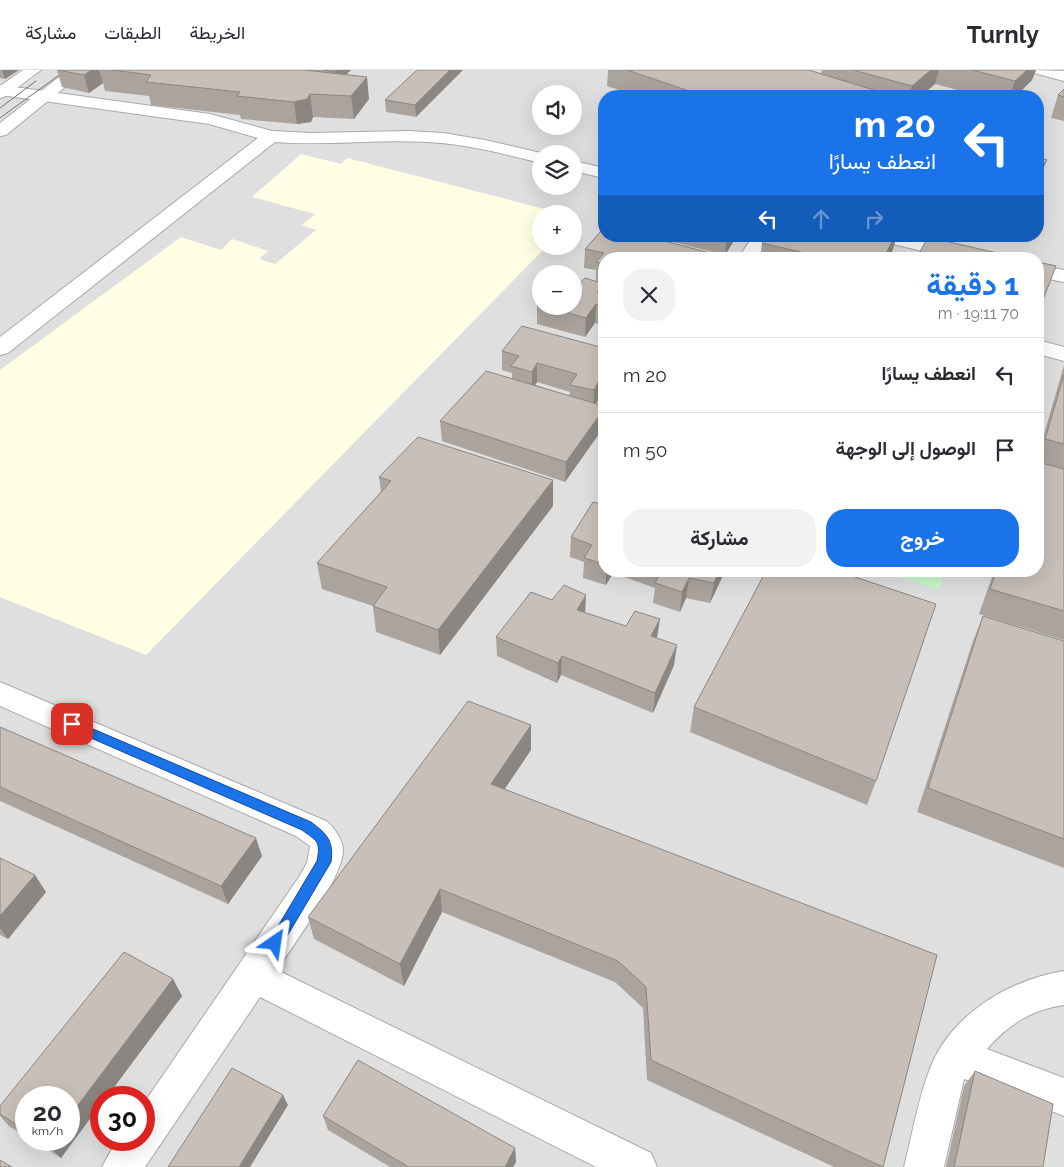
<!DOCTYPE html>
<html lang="ar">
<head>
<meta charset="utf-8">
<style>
	body { margin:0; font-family:Raleway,Vazirmatn,sans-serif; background:#f2f2f3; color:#2b2b33; direction:rtl; height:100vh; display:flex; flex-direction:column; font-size:19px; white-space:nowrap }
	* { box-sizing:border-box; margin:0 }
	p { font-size:16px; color:#7c7c81 }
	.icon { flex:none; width:28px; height:28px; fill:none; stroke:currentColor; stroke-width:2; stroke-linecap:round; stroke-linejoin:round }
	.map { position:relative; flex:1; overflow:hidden; direction:ltr }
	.details { position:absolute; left:598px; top:182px; width:446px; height:325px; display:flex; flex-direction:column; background:#fff; border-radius:20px; box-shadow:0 5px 20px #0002; direction:rtl }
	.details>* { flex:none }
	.guide { position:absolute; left:598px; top:20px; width:446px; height:152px; border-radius:20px; box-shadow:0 5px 20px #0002; direction:rtl; background:#1a73e8; color:#fff; overflow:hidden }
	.buttons { position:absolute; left:532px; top:15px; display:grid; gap:10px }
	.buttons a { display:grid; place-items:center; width:50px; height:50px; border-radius:50%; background:#fff; box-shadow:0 5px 20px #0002; font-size:25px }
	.speed { position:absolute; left:15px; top:1016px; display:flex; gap:10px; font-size:25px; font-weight:700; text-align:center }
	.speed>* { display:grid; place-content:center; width:65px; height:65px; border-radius:50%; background:#fff; box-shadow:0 5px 20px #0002; line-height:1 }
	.speed small { font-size:12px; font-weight:400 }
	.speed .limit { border:8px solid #d22; background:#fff; color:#111 }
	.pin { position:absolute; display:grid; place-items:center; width:42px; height:42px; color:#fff; margin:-21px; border-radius:10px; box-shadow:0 2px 8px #0006 }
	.me { position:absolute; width:55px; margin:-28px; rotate:32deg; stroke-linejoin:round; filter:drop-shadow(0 0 4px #0008) }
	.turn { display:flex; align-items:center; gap:18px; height:105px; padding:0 25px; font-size:22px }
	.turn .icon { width:65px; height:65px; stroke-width:2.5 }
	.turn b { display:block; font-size:35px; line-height:42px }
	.lanes { display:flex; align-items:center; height:48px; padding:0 25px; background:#0003; justify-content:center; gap:25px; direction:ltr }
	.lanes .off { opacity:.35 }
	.round { display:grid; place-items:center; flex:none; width:52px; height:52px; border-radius:20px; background:#f2f2f3 }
	.summary { display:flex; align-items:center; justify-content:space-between; height:85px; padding:0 25px }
	h1 { font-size:30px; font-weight:700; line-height:38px; color:#1a73e8 }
	.action { display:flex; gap:10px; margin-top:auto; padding:10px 25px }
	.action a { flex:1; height:58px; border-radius:20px; background:#1a73e8; color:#fff; font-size:20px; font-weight:700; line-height:58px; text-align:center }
	.action a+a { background:#f2f2f3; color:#2b2b33 }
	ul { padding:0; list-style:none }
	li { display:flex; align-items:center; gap:15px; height:75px; padding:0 25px; border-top:1px solid #e1e1e2 }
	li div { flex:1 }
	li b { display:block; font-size:19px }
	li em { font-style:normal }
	header { display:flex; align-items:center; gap:30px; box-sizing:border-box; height:70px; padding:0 25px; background:#fff; border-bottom:1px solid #e1e1e2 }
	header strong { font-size:24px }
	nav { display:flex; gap:28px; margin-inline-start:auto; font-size:18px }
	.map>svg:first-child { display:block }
	.residential { fill:#e0dfdf; fill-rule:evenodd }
	.education { fill:#ffffe5 }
	.park { fill:#c8facc }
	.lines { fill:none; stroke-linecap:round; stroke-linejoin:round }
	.minor-casing { stroke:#a9a9a9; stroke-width:2 }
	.tertiary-casing { stroke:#a9a9a9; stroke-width:2 }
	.minor { fill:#fff; fill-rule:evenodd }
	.tertiary { fill:#fff; fill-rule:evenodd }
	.tram { stroke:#707070; stroke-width:1 }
	.wall { fill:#aba49e; fill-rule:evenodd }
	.shaded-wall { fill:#8b8681 }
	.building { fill:#c7bfb8; stroke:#8b8681 }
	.route { fill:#1a73e8; stroke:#114b97 }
</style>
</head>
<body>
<header>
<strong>Turnly</strong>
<nav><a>الخريطة</a><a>الطبقات</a><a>مشاركة</a></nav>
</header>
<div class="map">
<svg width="1064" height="1097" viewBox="0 0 1064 1097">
	<rect width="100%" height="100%" fill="#f2efe9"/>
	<path class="residential" d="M0,0H1064V1097H0ZM541,24H574V56H541ZM604,26H1038V166H604ZM541,84H574V116H541ZM541,144H574V176H541ZM604,189H1038V501H604ZM541,204H574V236H541ZM26,1028H69V1070H26ZM101,1028H144V1070H101Z"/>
	<polygon class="education" points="301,84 341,94 347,88 564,144 541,144 541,176 547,176 146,585 0,527 0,300 181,167 221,180 232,169 268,181 259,189 275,194 316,160 302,155 315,144 252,127"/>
	<polygon class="park" points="880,501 945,501 939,520"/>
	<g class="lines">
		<defs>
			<g id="minor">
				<path d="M0,15L210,44L272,61L311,63L408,61L443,63L485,70L545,84H541V93C504,84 466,74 428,72C377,69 326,76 275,72L8,283L0,285V267L258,68L209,54L0,25Z"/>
				<polygon points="574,91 604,98 604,108 574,101"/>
				<polygon points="753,166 773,166 758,189 738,189"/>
				<polygon points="873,166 910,166 990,185 993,189 956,189 876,170"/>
				<polygon points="1038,195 1064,200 1064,212 1038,207"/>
				<polygon points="1038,270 1064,277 1064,291 1038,284"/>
				<path d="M0,612L326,751C335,758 343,770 343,781C342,809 294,874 277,900L651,1083L657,1097H596L260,927L145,1097H102L117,1070H144V1033L299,807L307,793L310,776L296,766L0,636Z"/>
				<path d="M1064,901V935C1031,940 1009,954 987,979L1064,1008V1046L996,1019L964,1009L944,1097H904C912,1066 917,1034 928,1004C947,947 1007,910 1064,901Z"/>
			</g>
			<g id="tertiary">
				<polygon points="23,0 41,0 6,26 0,28 0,16"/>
				<polygon points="68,0 86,0 6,65 0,66 0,53"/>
				<polygon points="1032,0 1064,1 1064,11 1034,3"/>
			</g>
		</defs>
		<use href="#minor" class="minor-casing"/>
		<use href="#tertiary" class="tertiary-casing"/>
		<use href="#minor" class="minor"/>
		<use href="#tertiary" class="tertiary"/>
		<g class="tram">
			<polyline points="0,38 36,11"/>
			<polyline points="0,48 66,0"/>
		</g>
	</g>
	<g class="wall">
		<polygon points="0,0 19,0 5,9 0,8"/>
		<polygon points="57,0 351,0 346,5 369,29 354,49 313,47 311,52 297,54 241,49 240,45 151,35 149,26 105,21 103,13 89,23 62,17"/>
		<polygon points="417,0 416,47 386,42 385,30"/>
		<polygon points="608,0 809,0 821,4 822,0 1036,0 1032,10 1016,26 980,26 935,14 921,26 637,26 607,16"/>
		<polygon points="1064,19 1064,51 1051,48 1058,25"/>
		<polygon points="604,158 604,256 595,253 585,267 537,254 537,235 541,231 541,236 574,236 578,215 596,211 596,200 584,198 585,179"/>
		<polygon points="649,166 737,166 725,185"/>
		<polygon points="762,173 893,179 889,189 760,189"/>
		<path d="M604,278V331L598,330L565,412L442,371L440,351L512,308V303L502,300V281ZM537,312L570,322L569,326L535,315Z"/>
		<polygon points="1064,295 1064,570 979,544 994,501 1038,501 1038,385"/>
		<polygon points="379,407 553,410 553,436 440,585 376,562 373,536 322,519 317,493 381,422"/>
		<polygon points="604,435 604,501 725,501 710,533 686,528 680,542 653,533 655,518 613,503 606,515 583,508 584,492 570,487 571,467"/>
		<polygon points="585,543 657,568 674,595 653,643 561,605 557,613 497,586 496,567"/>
		<polygon points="983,546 1064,571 1064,798 917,742 973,571"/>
		<polygon points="694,637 876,711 867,735 690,662"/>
		<polygon points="531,655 531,680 504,719 883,1097 834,1097 647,1010 643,938 615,912 442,842 404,916 314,869 308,847"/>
		<polygon points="0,657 262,786 228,834 0,731"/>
		<polygon points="0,788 46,822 8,869 0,865"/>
		<polygon points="173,909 182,926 106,1028 101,1028 61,1088 32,1070 69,1070 26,1028 26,1067 9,1056 0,1046 0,1036"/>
		<polygon points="975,1001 1043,1097 946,1097 964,1016"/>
		<polygon points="323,1046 515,1078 516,1092 513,1097 390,1097 328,1060"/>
	</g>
	<g class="shaded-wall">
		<polygon points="2,0 19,0 5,9"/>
		<polygon points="92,0 99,0 103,13 89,23 84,5"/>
		<polygon points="336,0 351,0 336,14 335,2"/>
		<polygon points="450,0 463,0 416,47 415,35"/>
		<polygon points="931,0 939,0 935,14 921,26 909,26 912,16"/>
		<polygon points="1027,0 1036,0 1032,10 1016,26 1010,26 1015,11"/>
		<polygon points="367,7 369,29 354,49 351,26"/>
		<polygon points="310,24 313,47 311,52 297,54 294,32"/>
		<polygon points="1047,90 1042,102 1038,108 1038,100"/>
		<polygon points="727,166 737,166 725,185"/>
		<polygon points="895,166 897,166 893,179 889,189 883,189"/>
		<polygon points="604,214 603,233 596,234 595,253 585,267 586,248 597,222"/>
		<polygon points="537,293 537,312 532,321 532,302"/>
		<polygon points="599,310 598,330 593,340 594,320"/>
		<polygon points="604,339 604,357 565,412 566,392"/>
		<polygon points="553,410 553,436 440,585 438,560"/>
		<polygon points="606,501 613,501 613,503 606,515"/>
		<polygon points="719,501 725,501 710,533 714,513"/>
		<polygon points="689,508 686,528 680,542 682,522"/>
		<polygon points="586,525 585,545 577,540"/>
		<polygon points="660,549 657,568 651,566"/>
		<polygon points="677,575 674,595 653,643 655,623"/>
		<polygon points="562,586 561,605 557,613 558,593"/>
		<polygon points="531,655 531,680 492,738 491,714"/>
		<polygon points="256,768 262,786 228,834 221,816"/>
		<polygon points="35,805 46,822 8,869 0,858 0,846"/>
		<polygon points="440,819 442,842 404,916 400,894"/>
		<polygon points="173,909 182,926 106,1028 101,1028 101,1034 61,1088 48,1075 51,1070 69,1070 69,1047"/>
		<polygon points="283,1025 288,1035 250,1097 239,1097"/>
		<polygon points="515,1078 516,1092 513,1097 505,1097"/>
	</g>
	<g class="building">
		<polygon points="58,0 92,0 84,5"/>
		<polygon points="112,0 304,0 367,7 351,26 310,24 307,29 294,32 237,26 240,22 146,12 151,5"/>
		<polygon points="324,0 336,0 335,2"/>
		<polygon points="417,0 450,0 415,35 385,30"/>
		<polygon points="627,0 809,0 893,26 704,26"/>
		<polygon points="853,0 931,0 912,16"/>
		<polygon points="972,0 1027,0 1015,11"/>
		<polygon points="1064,19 1064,27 1058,25"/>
		<polygon points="1038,87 1047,90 1038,100"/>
		<polygon points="604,158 604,166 645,166 714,184 711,189 604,189 604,194 596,192 604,183 585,179"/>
		<polygon points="767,166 895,166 883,189 830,189 762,173"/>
		<polygon points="928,167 1023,189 916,189"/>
		<polygon points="1038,192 1056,196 1039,240 1038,240"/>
		<polygon points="585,208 604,214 597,222 604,223 604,236 596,234 586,248 544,236 574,236 574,214 578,215"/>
		<polygon points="541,231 541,236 537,235"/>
		<polygon points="522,256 604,278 604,311 599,310 594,320 570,315 577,304 537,293 532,302 511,296 519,286 502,281"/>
		<polygon points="486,301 604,336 604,339 566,392 440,351"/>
		<polygon points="1064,305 1064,374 1045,369"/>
		<polygon points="418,367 553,410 438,560 373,536 387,517 317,493 391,411 379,407"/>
		<polygon points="1038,392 1064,399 1064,541 990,519 996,501 1038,501"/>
		<polygon points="593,432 604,435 604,494 584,488 592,475 571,467"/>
		<polygon points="662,501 719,501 714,513 689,508 682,522 655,513"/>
		<polygon points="766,501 837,501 936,534 876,711 694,637"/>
		<polygon points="564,515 586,525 577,540 626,556 635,541 660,549 651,566 677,575 655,623 562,586 558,593 496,567 531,522 552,530"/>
		<polygon points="983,546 1064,571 1064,769 928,718"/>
		<polygon points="468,631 531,655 491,714 937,885 883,1097 651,990 646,917 618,891 440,819 400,894 308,847"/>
		<polygon points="0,657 256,768 221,816 0,717"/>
		<polygon points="0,788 35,805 0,846"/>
		<polygon points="124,882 173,909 69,1047 69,1028 26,1028 26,1061 0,1044 0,1036"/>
		<polygon points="358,990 515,1078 505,1097 407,1097 407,1096 323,1046"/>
		<polygon points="232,998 283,1025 239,1097 168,1097"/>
		<polygon points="975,1001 1053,1034 1043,1097 954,1097"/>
		<polygon points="41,1070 51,1070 48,1075"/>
		<polygon points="0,1090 12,1097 0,1097"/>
	</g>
	<path class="route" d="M72,650L311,752C327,764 334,771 331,792L280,878L275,879L270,878L268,873L317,791C321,771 317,771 302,760L68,658L66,654L68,651Z"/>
</svg>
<div class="buttons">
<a><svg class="icon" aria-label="sound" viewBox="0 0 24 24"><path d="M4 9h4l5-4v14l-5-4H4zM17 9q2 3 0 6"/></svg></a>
<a><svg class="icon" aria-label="layers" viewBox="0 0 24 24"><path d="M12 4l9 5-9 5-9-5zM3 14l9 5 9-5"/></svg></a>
<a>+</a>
<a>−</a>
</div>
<div class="speed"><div>20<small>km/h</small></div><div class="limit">30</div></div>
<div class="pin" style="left:72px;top:654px;background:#d93025"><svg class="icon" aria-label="arrive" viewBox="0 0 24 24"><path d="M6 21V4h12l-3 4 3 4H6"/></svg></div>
<svg class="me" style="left:275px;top:873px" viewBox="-20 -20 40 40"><path d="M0-17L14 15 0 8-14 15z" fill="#1a73e8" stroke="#fff" stroke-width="4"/></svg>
<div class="guide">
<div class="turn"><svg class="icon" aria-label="left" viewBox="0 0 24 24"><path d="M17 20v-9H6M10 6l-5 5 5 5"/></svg><div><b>20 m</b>انعطف يسارًا</div></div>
<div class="lanes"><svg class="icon" aria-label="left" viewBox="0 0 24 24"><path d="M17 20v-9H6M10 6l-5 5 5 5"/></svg><svg class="icon off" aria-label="ahead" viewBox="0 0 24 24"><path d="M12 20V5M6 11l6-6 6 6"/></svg><svg class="icon off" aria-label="right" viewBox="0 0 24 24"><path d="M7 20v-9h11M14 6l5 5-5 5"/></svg></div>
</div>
<section class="details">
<div class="summary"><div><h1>1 دقيقة</h1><p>70 m · 19:11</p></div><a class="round"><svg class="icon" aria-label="close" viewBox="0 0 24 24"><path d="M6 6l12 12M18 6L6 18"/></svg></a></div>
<ul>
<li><svg class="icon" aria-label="left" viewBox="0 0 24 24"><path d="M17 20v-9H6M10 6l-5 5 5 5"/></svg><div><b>انعطف يسارًا</b></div><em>20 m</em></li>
<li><svg class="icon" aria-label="arrive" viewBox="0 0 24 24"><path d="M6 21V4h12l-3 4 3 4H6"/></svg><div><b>الوصول إلى الوجهة</b></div><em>50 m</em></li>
</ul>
<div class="action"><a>خروج</a><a>مشاركة</a></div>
</section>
</div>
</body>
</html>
